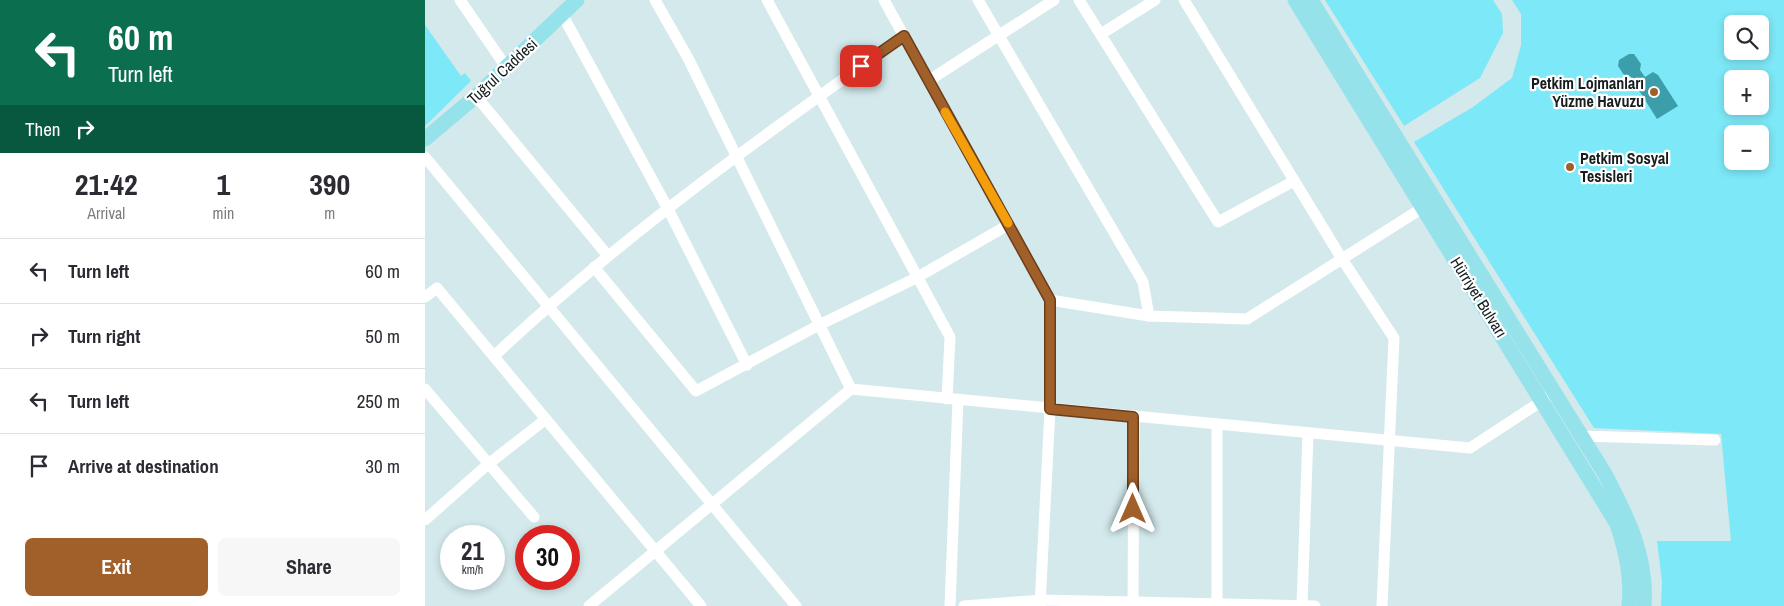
<!DOCTYPE html>
<html lang="en">
<head>
<meta charset="utf-8">
<style>
	body { margin:0; font-family:"Archivo Narrow",sans-serif; background:#f7f7f7; color:#2b2b33; height:100vh; display:flex; flex-direction:column; font-size:19px; white-space:nowrap }
	* { box-sizing:border-box; margin:0 }
	p { font-size:16px; color:#7c7c81 }
	.icon { flex:none; width:28px; height:28px; fill:none; stroke:currentColor; stroke-width:2; stroke-linecap:round; stroke-linejoin:round }
	.map { position:relative; flex:1; overflow:hidden }
	.drawer { display:flex; flex-direction:column; background:#fff; width:425px }
	.drawer>* { flex:none }
	.guide { background:#0b6e4f; color:#fff; overflow:hidden }
	.fabs { position:absolute; left:1299px; top:15px; display:grid; gap:10px }
	.fabs a { display:grid; place-items:center; width:45px; height:45px; border-radius:8px; background:#fff; box-shadow:0 2px 8px #0003; font-size:25px }
	.speed { position:absolute; left:15px; top:525px; display:flex; gap:10px; font-size:25px; font-weight:700; text-align:center }
	.speed>* { display:grid; place-content:center; width:65px; height:65px; border-radius:50%; background:#fff; box-shadow:0 2px 8px #0003; line-height:1 }
	.speed small { font-size:12px; font-weight:400 }
	.speed .limit { border:8px solid #d22; background:#fff; color:#111 }
	.pin { position:absolute; display:grid; place-items:center; width:42px; height:42px; color:#fff; margin:-21px; border-radius:10px; box-shadow:0 2px 8px #0006 }
	.me { position:absolute; width:55px; margin:-28px; rotate:0deg; stroke-linejoin:round; filter:drop-shadow(0 0 4px #0008) }
	.turn { display:flex; align-items:center; gap:18px; height:105px; padding:0 25px; font-size:22px }
	.turn .icon { width:65px; height:65px; stroke-width:2.5 }
	.turn b { display:block; font-size:35px; line-height:42px }
	.then { display:flex; align-items:center; height:48px; padding:0 25px; background:#0003; gap:10px; font-size:19px }
	.eta { display:flex; justify-content:space-evenly; align-items:center; height:85px; text-align:center }
	.eta b { font-size:30px; font-weight:700; line-height:35px }
	.cta { display:flex; gap:10px; margin-top:auto; padding:10px 25px }
	.cta a { flex:1; height:58px; border-radius:8px; background:#a1602a; color:#fff; font-size:20px; font-weight:700; line-height:58px; text-align:center }
	.cta a+a { background:#f7f7f7; color:#2b2b33 }
	ul { padding:0; list-style:none }
	li { display:flex; align-items:center; gap:15px; height:65px; padding:0 25px; border-top:1px solid #e1e1e2 }
	li div { flex:1 }
	li b { display:block; font-size:19px }
	li em { font-style:normal }
	main { display:flex; flex:1; min-height:0 }
	.map>svg:first-child { display:block }
	.green { fill:#7de8f7; fill-rule:evenodd }
	.water { fill:#3c9eab }
	.lines { fill:none; stroke-linecap:round; stroke-linejoin:round }
	.minor { stroke:#fff; stroke-width:11 }
	.major { stroke:#96e2eb; stroke-width:15 }
	.route-casing { stroke:#693e1b; stroke-width:12 }
	.route { stroke:#a1602a; stroke-width:9 }
	.slow { stroke:#f59e0b; stroke-width:9 }
	.poi-dot { fill:#a1602a; stroke:#fff; stroke-width:2 }
	.labels { text-anchor:middle; dominant-baseline:central; stroke-width:4.5; stroke-linejoin:round; paint-order:stroke }
	.street-label { font-size:16px; fill:#161e1f; stroke:#fff }
	.poi-label { font-size:16px; font-weight:bold; fill:#161e1f; stroke:#fff; text-anchor:end }
</style>
</head>
<body>
<main>
<section class="drawer">
<div class="guide">
<div class="turn"><svg class="icon" aria-label="left" viewBox="0 0 24 24"><path d="M17 20v-9H6M10 6l-5 5 5 5"/></svg><div><b>60 m</b>Turn left</div></div>
<div class="then">Then<svg class="icon" aria-label="right" viewBox="0 0 24 24"><path d="M7 20v-9h11M14 6l5 5-5 5"/></svg></div>
</div>
<div class="eta">
<div><b>21:42</b><p>Arrival</p></div>
<div><b>1</b><p>min</p></div>
<div><b>390</b><p>m</p></div>
</div>
<ul>
<li><svg class="icon" aria-label="left" viewBox="0 0 24 24"><path d="M17 20v-9H6M10 6l-5 5 5 5"/></svg><div><b>Turn left</b></div><em>60 m</em></li>
<li><svg class="icon" aria-label="right" viewBox="0 0 24 24"><path d="M7 20v-9h11M14 6l5 5-5 5"/></svg><div><b>Turn right</b></div><em>50 m</em></li>
<li><svg class="icon" aria-label="left" viewBox="0 0 24 24"><path d="M17 20v-9H6M10 6l-5 5 5 5"/></svg><div><b>Turn left</b></div><em>250 m</em></li>
<li><svg class="icon" aria-label="arrive" viewBox="0 0 24 24"><path d="M6 21V4h12l-3 4 3 4H6"/></svg><div><b>Arrive at destination</b></div><em>30 m</em></li>
</ul>
<div class="cta"><a>Exit</a><a>Share</a></div>
</section>
<div class="map">
<svg width="1359" height="606" viewBox="0 0 1359 606">
	<rect width="100%" height="100%" fill="#d3e9ec"/>
	<g class="green">
		<polygon points="900,0 1068,0 1077,14 1078,33 1055,78 979,126"/>
		<path d="M1087,0H1359V606H1236L1237,582L1232,541H1306L1296,434L1169,428L989,142L1048,107L1087,78L1096,45V14ZM1308,24H1335V51H1308ZM1308,79H1335V106H1308ZM1308,134H1335V161H1308Z"/>
		<polygon points="0,25 36,76 40,73 46,81 0,126"/>
	</g>
	<polygon class="water" points="1204,54 1209,54 1216,64 1215,70 1220,77 1228,72 1233,75 1253,106 1232,119 1205,76 1199,75 1193,66 1194,60"/>
	<g class="lines">
		<g class="minor">
			<polyline points="35,0 81,67"/>
			<polyline points="230,0 263,58 426,389 1045,448 1123,397"/>
			<polyline points="342,0 525,337 522,399"/>
			<polyline points="459,0 625,300 625,409 615,606"/>
			<polyline points="553,0 718,282 724,316"/>
			<polyline points="654,0 793,222 869,181"/>
			<polyline points="759,0 917,259 969,338 957,606"/>
			<polyline points="137,14 243,209 322,365"/>
			<polyline points="676,34 730,0"/>
			<polyline points="503,81 629,0"/>
			<polyline points="51,96 183,256"/>
			<polyline points="0,157 371,606"/>
			<polyline points="169,267 271,391 394,325 491,278 583,225"/>
			<polyline points="0,297 12,288 276,606"/>
			<polyline points="625,300 724,316 822,319 999,207"/>
			<path d="M69,356C196,237 337,136 479,36"/>
			<polyline points="0,389 109,517"/>
			<polyline points="792,425 792,606"/>
			<polyline points="1156,436 1290,440"/>
			<polyline points="0,520 62,465 121,419"/>
			<polyline points="164,606 426,389"/>
			<polyline points="525,606 533,400"/>
			<polyline points="539,606 616,600 890,606"/>
			<polyline points="708,606 709,417"/>
			<polyline points="877,606 883,433"/>
		</g>
		<g class="major">
			<path d="M870,0L1192,524C1201,552 1207,577 1204,606"/>
			<path d="M886,0L1180,474C1202,516 1223,557 1219,606"/>
			<polyline points="0,139 51,96 152,0"/>
		</g>
	</g>
	<g class="lines">
		<defs>
			<polyline id="route" points="436,66 479,36 625,300 625,409 708,417 708,509"/>
		</defs>
		<use href="#route" class="route-casing"/>
		<use href="#route" class="route"/>
		<polyline class="slow" points="520,112 583,223"/>
	</g>
	<g class="poi-dot">
		<circle cx="1229" cy="92" r="5"/>
		<circle cx="1145" cy="167" r="5"/>
	</g>
	<g class="labels">
		<g class="street-label">
			<text transform="translate(77 71) rotate(-43)">Tuğrul Caddesi</text>
			<text transform="translate(1054 297) rotate(58)">Hürriyet Bulvarı</text>
		</g>
		<g class="poi-label">
			<text x="1219" y="83">Petkim Lojmanları<tspan x="1219" dy="18">Yüzme Havuzu</tspan></text>
			<text x="1155" y="158" text-anchor="start">Petkim Sosyal<tspan x="1155" dy="18">Tesisleri</tspan></text>
		</g>
	</g>
</svg>
<div class="fabs">
<a><svg class="icon" aria-label="search" viewBox="0 0 24 24"><circle cx="10" cy="10" r="6"/><path d="M15 15l6 6"/></svg></a>
<a>+</a>
<a>−</a>
</div>
<div class="speed"><div>21<small>km/h</small></div><div class="limit">30</div></div>
<div class="pin" style="left:436px;top:66px;background:#d93025"><svg class="icon" aria-label="arrive" viewBox="0 0 24 24"><path d="M6 21V4h12l-3 4 3 4H6"/></svg></div>
<svg class="me" style="left:708px;top:509px" viewBox="-20 -20 40 40"><path d="M0-17L14 15 0 8-14 15z" fill="#a1602a" stroke="#fff" stroke-width="4"/></svg>
</div>
</main>
</body>
</html>
